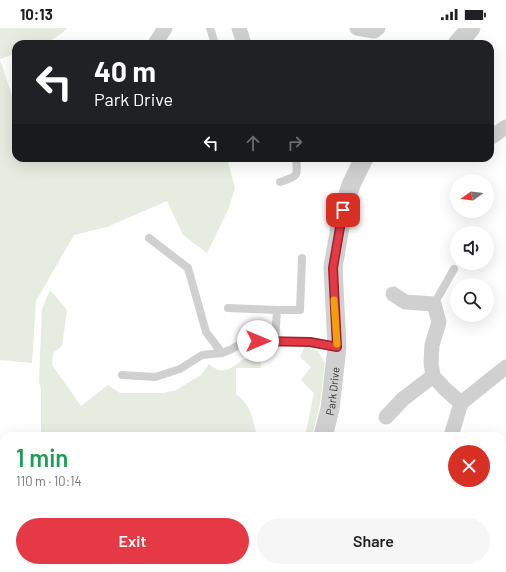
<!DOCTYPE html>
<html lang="en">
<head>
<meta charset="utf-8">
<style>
	body { margin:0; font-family:Barlow,sans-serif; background:#f6f6f6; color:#202124; height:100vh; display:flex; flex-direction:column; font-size:15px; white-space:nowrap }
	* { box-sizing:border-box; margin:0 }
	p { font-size:13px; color:#757577 }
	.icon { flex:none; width:22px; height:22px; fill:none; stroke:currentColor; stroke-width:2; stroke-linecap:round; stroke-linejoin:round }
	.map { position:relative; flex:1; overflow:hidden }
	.drawer { position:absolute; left:0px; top:404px; width:506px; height:140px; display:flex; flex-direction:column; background:#fff; border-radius:12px 12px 0 0; box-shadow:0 4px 16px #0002 }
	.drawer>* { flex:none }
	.guide { position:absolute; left:12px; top:12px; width:482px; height:122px; border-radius:12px; box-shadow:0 4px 16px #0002; background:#202124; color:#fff; overflow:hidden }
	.needle { width:26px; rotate:256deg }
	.controls { position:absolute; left:450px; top:146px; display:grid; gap:8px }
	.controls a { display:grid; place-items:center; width:44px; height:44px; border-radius:50%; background:#fff; box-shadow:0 4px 16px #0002; font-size:20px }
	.pin { position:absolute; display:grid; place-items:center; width:34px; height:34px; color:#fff; margin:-17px; border-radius:8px; box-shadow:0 2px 6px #0006 }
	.me { position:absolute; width:44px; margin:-22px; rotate:90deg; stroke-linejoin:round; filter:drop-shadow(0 0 3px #0008) }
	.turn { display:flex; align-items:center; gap:14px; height:84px; padding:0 16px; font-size:18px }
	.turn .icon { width:52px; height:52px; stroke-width:2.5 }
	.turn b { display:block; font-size:28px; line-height:34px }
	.lanes { display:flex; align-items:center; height:38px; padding:0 16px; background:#0003; justify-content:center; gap:20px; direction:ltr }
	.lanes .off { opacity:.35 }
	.round { display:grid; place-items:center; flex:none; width:42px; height:42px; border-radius:21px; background:#f6f6f6 }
	.headline { display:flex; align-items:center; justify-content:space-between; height:68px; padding:0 16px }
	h1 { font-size:24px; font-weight:600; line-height:30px; color:#1e9e55 }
	.action { display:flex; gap:8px; margin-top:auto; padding:8px 16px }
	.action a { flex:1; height:46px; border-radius:24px; background:#e63946; color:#fff; font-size:16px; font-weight:600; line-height:46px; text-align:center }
	.action a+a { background:#f6f6f6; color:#202124 }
	.status { display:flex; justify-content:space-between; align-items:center; height:28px; padding:0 20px; background:#fff; direction:ltr }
	.status svg { height:11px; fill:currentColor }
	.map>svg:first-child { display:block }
	.green { fill:#e6ecdf }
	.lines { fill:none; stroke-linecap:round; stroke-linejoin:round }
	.service { stroke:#d0d0d0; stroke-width:8 }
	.minor { stroke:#d0d0d0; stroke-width:15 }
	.tertiary { stroke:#d0d0d0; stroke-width:19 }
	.route-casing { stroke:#96252e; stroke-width:10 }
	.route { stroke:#e63946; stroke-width:7 }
	.slow { stroke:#f59e0b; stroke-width:7 }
	.labels { text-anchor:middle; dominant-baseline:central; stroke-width:4; stroke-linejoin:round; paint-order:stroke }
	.street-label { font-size:11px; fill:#333; stroke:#fff }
</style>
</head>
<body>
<div class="status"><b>10:13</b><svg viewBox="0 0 49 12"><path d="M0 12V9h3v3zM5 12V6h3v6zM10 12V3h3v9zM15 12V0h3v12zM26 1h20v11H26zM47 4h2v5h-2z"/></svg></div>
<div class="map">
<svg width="506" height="544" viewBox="0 0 506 544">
	<rect width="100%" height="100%" fill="#fff"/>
	<g class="green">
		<path d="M0,0H68C49,17 40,16 16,16V25L0,31Z"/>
		<polygon points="0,32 16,79 16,130 227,130 235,160 228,182 207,225 183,207 167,173 107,199 74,207 36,273 32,335 0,332"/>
		<path d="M50,262L67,282L62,318L53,325L52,337L81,378L108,357L120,365H163L176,362L201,347L209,336C222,348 231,341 243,331H260L261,340H236V366C252,378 252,390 257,408H41V361L39,354L42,281Z"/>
		<polygon points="305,318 318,323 325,335 320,376 312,408 305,408 314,365 301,352 311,339 300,329"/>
	</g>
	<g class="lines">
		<g class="service">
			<polyline points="210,0 215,16"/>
			<path d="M280,154C298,148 298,149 296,130"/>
			<polyline points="149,210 188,240 206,304 222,325"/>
			<polyline points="434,276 454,241"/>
			<polyline points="228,280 277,282 275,313"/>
			<polyline points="277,282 300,282 302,230"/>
			<polyline points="122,347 155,349 180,341 202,327 222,325 232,321 244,313 310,314 337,319"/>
		</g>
		<g class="minor">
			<polyline points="239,0 244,16"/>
			<polyline points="357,0 374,3 378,0"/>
			<polyline points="155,16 165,0"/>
			<polyline points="490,110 506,99"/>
			<polyline points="393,266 405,274 434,276 439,294 432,317 431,335 433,348 446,362 461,375 451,408"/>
			<polyline points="461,375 506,339"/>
			<polyline points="386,389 403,371 433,348"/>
			<polyline points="502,503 506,502"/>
			<polyline points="502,528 506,529"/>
			<polyline points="139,540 144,544"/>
			<polyline points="316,540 322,544"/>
			<polyline points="61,544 62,540"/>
			<polyline points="172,544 175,541"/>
			<polyline points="391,544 395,540"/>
		</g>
		<g class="tertiary">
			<polyline points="457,16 471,0"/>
			<path id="s1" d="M323,408L330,381L337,319L333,239L343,182L351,157L364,130"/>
			<polyline points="252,544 255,540"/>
		</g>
	</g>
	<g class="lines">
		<defs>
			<polyline id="route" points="258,313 310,314 337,319 333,240 343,182"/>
		</defs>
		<use href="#route" class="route-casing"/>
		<use href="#route" class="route"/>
		<polyline class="slow" points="334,272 337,316"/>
	</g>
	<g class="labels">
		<g class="street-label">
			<text stroke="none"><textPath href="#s1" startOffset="46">Park Drive</textPath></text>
		</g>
	</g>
</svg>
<div class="controls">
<a><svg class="needle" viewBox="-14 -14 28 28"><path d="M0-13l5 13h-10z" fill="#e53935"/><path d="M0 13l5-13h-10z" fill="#757577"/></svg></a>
<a><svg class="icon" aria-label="sound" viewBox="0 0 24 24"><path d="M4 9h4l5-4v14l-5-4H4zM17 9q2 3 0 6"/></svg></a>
<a><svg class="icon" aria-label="search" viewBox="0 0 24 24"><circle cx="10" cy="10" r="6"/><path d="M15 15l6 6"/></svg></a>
</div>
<div class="pin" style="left:343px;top:182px;background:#d93025"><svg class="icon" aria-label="arrive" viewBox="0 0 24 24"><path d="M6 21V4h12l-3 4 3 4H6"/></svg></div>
<svg class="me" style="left:258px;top:313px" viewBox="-20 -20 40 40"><circle r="19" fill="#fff"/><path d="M0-13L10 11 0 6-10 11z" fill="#e63946"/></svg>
<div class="guide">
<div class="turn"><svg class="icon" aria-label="left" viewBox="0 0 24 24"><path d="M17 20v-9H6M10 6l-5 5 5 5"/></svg><div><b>40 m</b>Park Drive</div></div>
<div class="lanes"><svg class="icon" aria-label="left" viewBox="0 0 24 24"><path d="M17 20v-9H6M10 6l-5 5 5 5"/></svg><svg class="icon off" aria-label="ahead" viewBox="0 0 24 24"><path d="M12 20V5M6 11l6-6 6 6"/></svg><svg class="icon off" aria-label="right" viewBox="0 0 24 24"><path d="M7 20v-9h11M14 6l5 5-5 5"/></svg></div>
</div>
<section class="drawer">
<div class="headline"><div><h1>1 min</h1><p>110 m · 10:14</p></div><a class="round" style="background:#d93025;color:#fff"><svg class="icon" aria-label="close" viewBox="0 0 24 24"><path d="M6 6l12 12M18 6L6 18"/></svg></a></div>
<div class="action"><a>Exit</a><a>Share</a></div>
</section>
</div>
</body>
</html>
